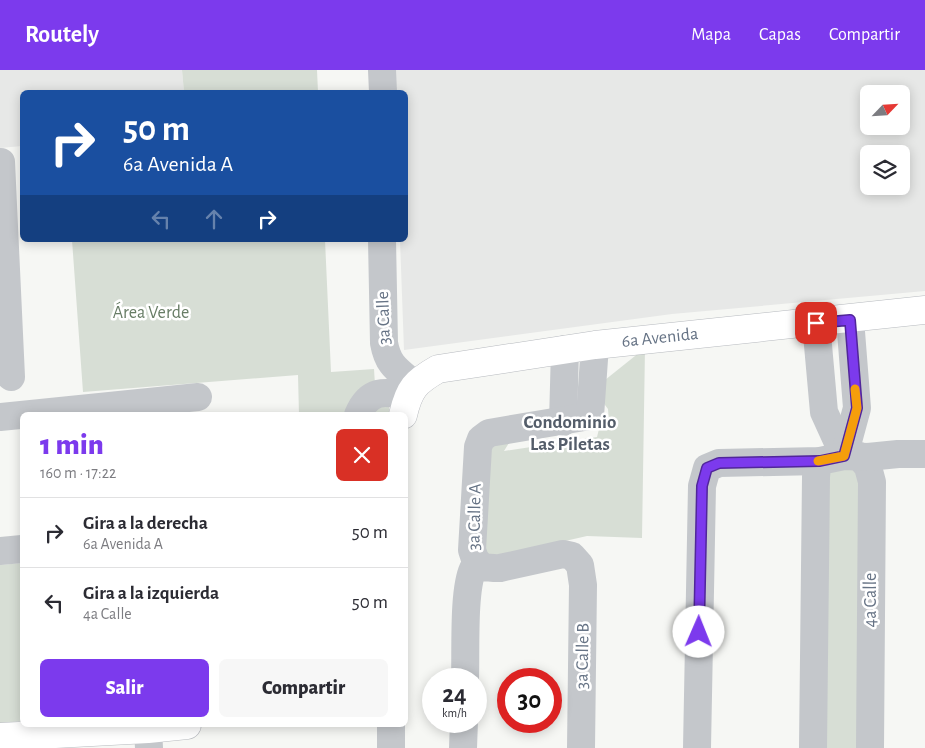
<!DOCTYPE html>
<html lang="es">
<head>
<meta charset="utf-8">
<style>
	body { margin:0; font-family:"Alegreya Sans",sans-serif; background:#f7f7f7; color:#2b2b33; height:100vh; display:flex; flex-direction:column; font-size:19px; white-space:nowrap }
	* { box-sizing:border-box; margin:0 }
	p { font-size:16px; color:#7c7c81 }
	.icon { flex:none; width:28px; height:28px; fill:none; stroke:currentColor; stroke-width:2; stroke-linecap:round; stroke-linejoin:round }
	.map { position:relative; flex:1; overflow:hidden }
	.side { position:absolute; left:20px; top:342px; width:388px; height:315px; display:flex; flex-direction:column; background:#fff; border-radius:8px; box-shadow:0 2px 12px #0003 }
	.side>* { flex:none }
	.hud { position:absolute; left:20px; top:20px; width:388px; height:152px; border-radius:8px; box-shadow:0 2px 12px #0003; background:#1a4fa0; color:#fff; overflow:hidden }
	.needle { width:32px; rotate:65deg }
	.tools { position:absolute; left:860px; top:15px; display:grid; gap:10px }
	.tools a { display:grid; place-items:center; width:50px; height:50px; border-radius:8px; background:#fff; box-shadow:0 2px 12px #0003; font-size:25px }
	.speed { position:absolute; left:422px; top:598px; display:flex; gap:10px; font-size:25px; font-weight:700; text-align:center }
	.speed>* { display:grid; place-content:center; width:65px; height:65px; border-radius:50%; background:#fff; box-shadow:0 2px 12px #0003; line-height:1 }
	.speed small { font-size:12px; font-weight:400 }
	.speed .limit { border:8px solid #d22; background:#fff; color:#111 }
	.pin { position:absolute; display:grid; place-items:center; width:42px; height:42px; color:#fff; margin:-21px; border-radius:10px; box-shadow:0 2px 8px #0006 }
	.me { position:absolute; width:55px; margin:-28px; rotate:1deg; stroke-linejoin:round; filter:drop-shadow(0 0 4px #0008) }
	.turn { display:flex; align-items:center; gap:18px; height:105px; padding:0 20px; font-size:22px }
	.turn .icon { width:65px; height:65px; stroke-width:2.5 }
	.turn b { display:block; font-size:35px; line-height:42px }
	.lanes { display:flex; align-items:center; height:48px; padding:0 20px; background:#0003; justify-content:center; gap:25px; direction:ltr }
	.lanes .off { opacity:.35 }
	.round { display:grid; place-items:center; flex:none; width:52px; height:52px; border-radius:8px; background:#f7f7f7 }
	.summary { display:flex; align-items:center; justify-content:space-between; height:85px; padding:0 20px }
	h1 { font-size:30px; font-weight:800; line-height:38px; color:#7c3aed }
	.button { display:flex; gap:10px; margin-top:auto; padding:10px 20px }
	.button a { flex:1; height:58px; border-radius:8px; background:#7c3aed; color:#fff; font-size:20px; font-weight:800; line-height:58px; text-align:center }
	.button a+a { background:#f7f7f7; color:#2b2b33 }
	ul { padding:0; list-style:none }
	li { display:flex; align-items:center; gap:15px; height:70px; padding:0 20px; border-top:1px solid #e1e1e2 }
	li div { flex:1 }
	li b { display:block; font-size:19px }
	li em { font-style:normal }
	header { display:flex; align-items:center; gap:30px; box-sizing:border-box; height:70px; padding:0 25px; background:#7c3aed; color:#fff }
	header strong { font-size:24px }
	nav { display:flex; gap:28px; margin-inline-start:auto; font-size:18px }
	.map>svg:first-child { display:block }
	.built { fill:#e7e8e7; fill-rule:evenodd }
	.green { fill:#d7ded5 }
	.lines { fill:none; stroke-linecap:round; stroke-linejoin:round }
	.major-casing { stroke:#b7babf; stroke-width:29 }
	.minor { stroke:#c4c7cb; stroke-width:28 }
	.major { stroke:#fff; stroke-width:28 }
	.route-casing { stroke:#51269a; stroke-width:12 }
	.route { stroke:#7c3aed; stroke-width:9 }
	.slow { stroke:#f59e0b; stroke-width:9 }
	.labels { text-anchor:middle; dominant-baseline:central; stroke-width:5; stroke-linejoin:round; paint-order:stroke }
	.park-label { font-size:18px; fill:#677c65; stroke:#fff }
	.street-label { font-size:18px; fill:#667385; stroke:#fff }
	.neighbourhood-label { font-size:19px; font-weight:bold; fill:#545d6a; stroke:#fff }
</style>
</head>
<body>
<header>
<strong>Routely</strong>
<nav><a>Mapa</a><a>Capas</a><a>Compartir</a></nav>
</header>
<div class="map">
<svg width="925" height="678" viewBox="0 0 925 678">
	<rect width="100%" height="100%" fill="#f6f7f4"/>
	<g class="built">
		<polygon points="0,0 182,0 184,22 22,22 22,76 0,78"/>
		<path d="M394,0H925V221L672,244L404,280L400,170H405V22H394ZM869,24H901V56H869ZM869,84H901V116H869Z"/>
	</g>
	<g class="green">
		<polygon points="182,0 317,0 318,22 184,22"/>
		<polygon points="72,170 325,170 331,302 374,299 375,315 389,312 389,345 299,345 298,305 83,322"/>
		<polygon points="645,278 642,468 587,466 495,487 484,481 487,377 512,368 504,381 597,367 601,351 609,351 608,339 602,331 605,310"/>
		<polygon points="856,399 861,401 863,678 820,678 824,414 832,400"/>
		<polygon points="22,493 22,651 0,653 0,495"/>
	</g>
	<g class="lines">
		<defs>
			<g id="major">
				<path d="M403,345C409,319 415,312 438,299L595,275L925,240"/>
				<polyline points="0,667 148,659 187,655"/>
			</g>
		</defs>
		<use href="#major" class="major-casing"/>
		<g class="minor">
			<polyline points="382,0 383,22"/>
			<polyline points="0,92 1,92 11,307"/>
			<path d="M382,170L384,273C388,296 398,300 415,315"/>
			<polyline points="816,253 824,342 844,386"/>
			<path d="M358,345C369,319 384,321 408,326"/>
			<polyline points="0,347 198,327"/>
			<polyline points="563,352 565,279"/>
			<polyline points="844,386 857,338 850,249"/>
			<polyline points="859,386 868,397 872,412 870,678"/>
			<polyline points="0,481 22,479"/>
			<polyline points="482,497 475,489 472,480 478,377 481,369 489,363 590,346 595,275"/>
			<path d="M465,609C466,582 463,520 473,499C479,495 492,499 500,498L563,484L572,486L580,495L583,515L581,678"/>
			<polyline points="391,655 391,678"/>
			<polyline points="148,659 149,678"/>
			<polyline points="463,678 464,651"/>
			<polyline points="697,678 702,416 707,398 719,393 820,391 844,386 868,387 898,384 925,384"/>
			<polyline points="813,678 816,407 817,396 820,391"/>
		</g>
		<use href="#major" class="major"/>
	</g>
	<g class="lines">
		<defs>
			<polyline id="route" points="699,562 702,416 707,398 719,393 820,391 844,386 857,338 850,250 816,253"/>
		</defs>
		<use href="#route" class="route-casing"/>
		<use href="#route" class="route"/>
		<polyline class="slow" points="818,391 844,386 857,338 855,319"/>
	</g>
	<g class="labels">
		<g class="park-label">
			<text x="151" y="243">Área Verde</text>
		</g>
		<g class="street-label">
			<text transform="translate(384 248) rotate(-92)">3a Calle</text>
			<text transform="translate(660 268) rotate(-6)">6a Avenida</text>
			<text transform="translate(475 447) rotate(-89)">3a Calle A</text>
			<text transform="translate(871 530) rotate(-90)">4a Calle</text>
			<text transform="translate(583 586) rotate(-89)">3a Calle B</text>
		</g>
		<g class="neighbourhood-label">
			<text x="570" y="352">Condominio<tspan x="570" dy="22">Las Piletas</tspan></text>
		</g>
	</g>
</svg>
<div class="tools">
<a><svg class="needle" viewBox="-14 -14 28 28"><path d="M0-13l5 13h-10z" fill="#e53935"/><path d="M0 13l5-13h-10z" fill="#7c7c81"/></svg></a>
<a><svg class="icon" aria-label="layers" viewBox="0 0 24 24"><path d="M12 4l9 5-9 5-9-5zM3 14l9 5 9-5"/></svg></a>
</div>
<div class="speed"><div>24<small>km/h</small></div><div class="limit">30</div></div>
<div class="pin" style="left:816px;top:253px;background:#d93025"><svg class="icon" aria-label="arrive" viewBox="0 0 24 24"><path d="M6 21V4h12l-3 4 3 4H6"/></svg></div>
<svg class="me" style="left:699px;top:562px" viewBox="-20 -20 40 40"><circle r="19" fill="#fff"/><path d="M0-13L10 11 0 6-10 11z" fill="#7c3aed"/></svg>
<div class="hud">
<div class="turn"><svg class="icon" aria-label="right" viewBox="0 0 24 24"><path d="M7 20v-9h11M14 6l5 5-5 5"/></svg><div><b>50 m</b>6a Avenida A</div></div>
<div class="lanes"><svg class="icon off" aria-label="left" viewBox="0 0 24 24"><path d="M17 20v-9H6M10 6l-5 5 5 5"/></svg><svg class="icon off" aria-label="ahead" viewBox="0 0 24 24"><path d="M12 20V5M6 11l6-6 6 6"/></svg><svg class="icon" aria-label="right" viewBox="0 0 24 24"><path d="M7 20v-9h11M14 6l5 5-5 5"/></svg></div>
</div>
<section class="side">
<div class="summary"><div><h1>1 min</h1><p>160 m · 17:22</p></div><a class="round" style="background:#d93025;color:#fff"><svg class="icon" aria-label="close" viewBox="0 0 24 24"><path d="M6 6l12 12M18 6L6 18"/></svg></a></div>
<ul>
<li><svg class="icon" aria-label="right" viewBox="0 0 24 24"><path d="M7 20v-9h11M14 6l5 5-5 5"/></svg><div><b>Gira a la derecha</b><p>6a Avenida A</p></div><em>50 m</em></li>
<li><svg class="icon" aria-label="left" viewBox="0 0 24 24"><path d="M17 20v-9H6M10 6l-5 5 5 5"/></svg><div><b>Gira a la izquierda</b><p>4a Calle</p></div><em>50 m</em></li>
</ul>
<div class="button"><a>Salir</a><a>Compartir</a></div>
</section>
</div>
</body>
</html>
